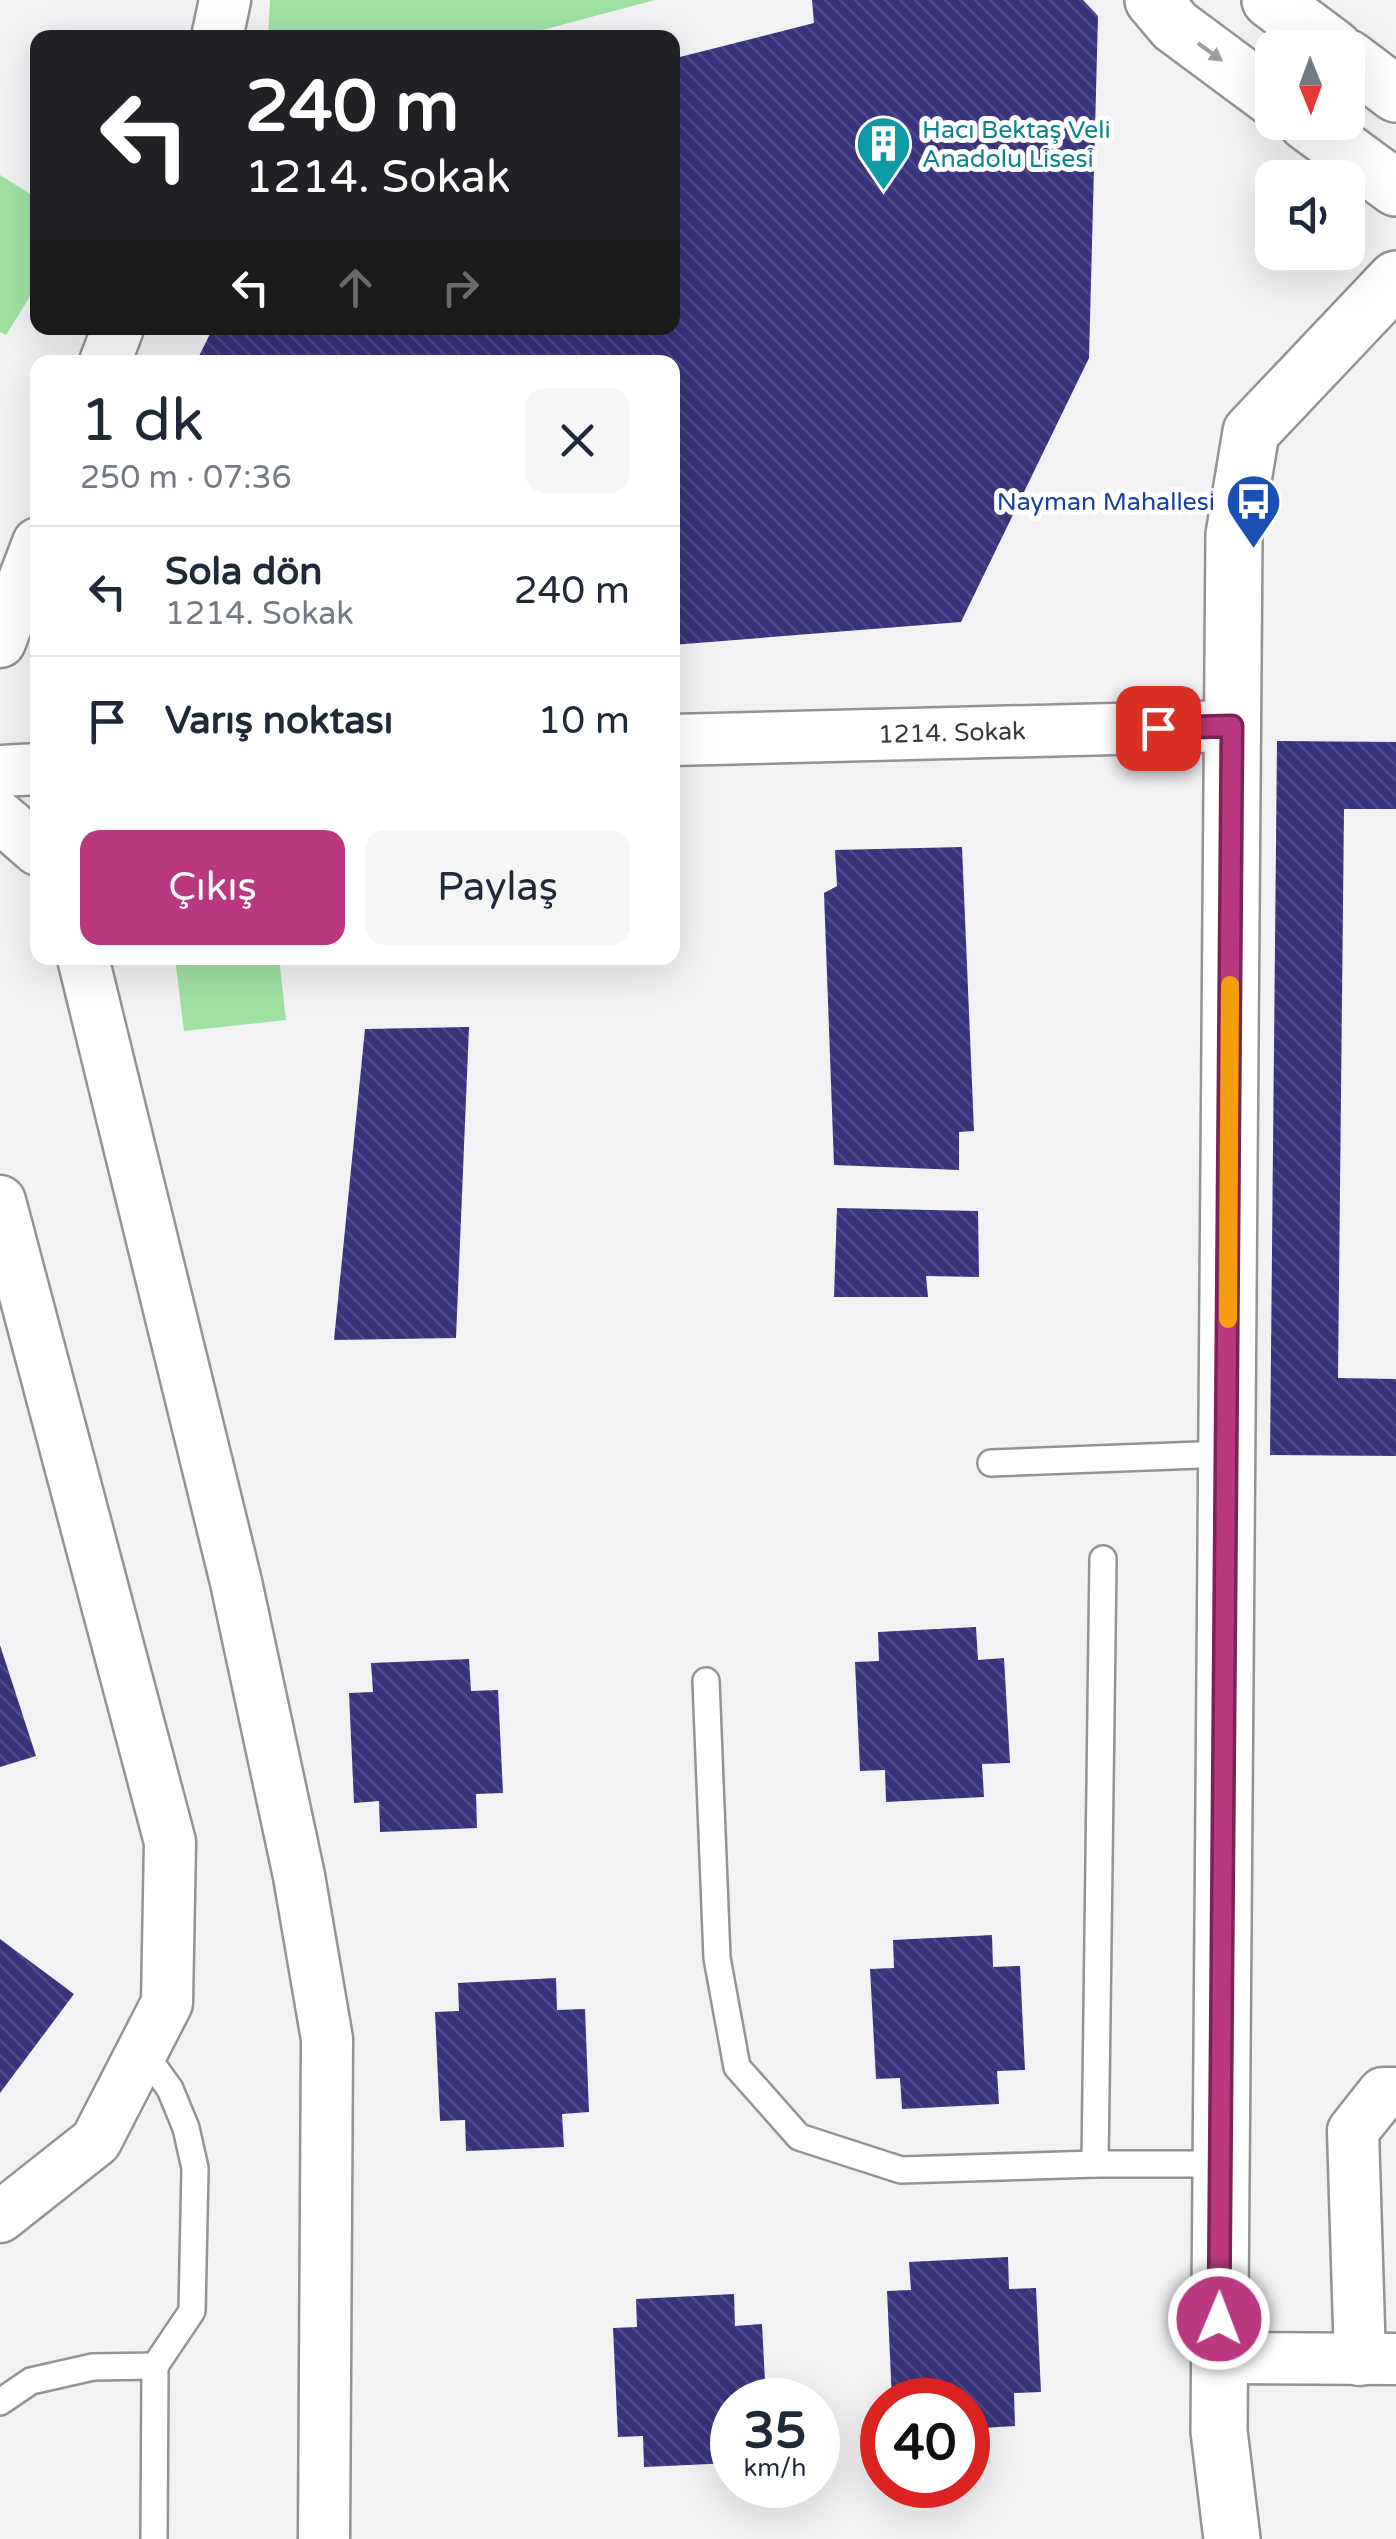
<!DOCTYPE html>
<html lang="tr">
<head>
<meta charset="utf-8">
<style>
	body { margin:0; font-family:"Varela Round",sans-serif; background:#f6f6f7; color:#1f2937; height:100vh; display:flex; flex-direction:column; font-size:38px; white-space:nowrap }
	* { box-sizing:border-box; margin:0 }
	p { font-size:32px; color:#747a83 }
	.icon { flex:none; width:55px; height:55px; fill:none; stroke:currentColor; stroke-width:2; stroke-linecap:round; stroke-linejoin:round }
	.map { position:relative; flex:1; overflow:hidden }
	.panel { position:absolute; left:30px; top:355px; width:650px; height:610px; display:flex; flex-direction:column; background:#fff; border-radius:20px; box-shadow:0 10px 40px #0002 }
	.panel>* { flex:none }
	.guide { position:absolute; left:30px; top:30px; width:650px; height:305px; border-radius:20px; box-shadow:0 10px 40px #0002; background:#202124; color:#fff; overflow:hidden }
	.needle { width:65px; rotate:179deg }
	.controls { position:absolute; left:1255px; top:30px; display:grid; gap:20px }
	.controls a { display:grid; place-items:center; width:110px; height:110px; border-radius:20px; background:#fff; box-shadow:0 10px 40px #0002; font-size:50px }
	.speed { position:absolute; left:710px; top:2378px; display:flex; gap:20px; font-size:50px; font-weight:700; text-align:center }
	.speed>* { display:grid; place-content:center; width:130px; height:130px; border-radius:50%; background:#fff; box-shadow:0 10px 40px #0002; line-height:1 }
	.speed small { font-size:25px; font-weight:400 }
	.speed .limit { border:15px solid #d22; background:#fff; color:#111 }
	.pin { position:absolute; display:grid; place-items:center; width:85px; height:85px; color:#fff; margin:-42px; border-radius:20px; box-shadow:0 5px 15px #0006 }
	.me { position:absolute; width:110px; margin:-55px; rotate:1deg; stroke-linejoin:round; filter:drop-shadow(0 0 8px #0008) }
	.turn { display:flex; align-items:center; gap:35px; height:210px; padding:0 50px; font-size:45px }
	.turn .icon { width:130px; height:130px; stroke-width:2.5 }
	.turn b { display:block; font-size:70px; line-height:85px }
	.lanes { display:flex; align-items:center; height:95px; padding:0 50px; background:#0003; justify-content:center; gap:50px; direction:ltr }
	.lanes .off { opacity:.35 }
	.round { display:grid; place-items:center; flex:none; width:105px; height:105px; border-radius:20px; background:#f6f6f7 }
	.overview { display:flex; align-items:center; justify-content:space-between; height:170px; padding:0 50px }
	h1 { font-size:60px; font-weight:600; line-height:75px }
	.button { display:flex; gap:20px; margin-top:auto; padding:20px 50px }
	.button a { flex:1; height:115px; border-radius:20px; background:#ba3880; color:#fff; font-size:40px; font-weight:600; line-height:115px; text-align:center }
	.button a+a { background:#f6f6f7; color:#1f2937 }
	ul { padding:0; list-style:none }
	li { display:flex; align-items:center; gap:30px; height:130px; padding:0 50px; border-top:2px solid #e0e1e3 }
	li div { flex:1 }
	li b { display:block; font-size:38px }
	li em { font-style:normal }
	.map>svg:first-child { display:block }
	.green { fill:#9fe1a3 }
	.building { fill:url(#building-back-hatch) }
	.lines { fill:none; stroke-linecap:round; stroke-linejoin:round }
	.lane-casing { stroke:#939395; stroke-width:30 }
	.street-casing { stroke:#939395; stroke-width:55 }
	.secondary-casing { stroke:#939395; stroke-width:60 }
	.primary-casing { stroke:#939395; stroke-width:60 }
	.lane { stroke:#fff; stroke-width:25 }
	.street { stroke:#fff; stroke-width:50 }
	.secondary { stroke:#fff; stroke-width:55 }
	.primary { stroke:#fff; stroke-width:55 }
	.oneway { fill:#9c9c9c }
	.route-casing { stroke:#792453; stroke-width:25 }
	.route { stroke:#ba3880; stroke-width:18 }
	.slow { stroke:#f59e0b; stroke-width:18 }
	.labels { text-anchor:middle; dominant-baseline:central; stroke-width:10; stroke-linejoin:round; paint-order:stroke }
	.culture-label { font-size:25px; fill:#0d838f; stroke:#fff; text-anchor:start }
	.transit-label { font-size:25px; fill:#164399; stroke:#fff; text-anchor:end }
	.street-label { font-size:25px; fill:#38393a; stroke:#fff }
</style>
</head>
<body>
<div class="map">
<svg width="1396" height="2539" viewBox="0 0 1396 2539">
	<defs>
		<pattern id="building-back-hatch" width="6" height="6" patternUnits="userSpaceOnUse" patternTransform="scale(2.5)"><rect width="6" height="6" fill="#39337c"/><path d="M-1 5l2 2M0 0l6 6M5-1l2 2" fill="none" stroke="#4e4987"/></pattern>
	</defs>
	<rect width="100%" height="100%" fill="#f2f2f5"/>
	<g class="green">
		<polygon points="270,0 655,0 516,37 268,37"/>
		<polygon points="0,175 38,199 37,285 6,335 0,332"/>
		<polygon points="175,958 279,958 286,1020 184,1031"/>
	</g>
	<g class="building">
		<polygon points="812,0 1083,0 1098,16 1089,358 961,622 672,645 672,362 196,362 213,328 672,328 672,59 814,23"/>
		<polygon points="1277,741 1396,742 1396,809 1344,809 1338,1378 1396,1379 1396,1456 1270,1455"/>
		<polygon points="962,847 974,1131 959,1132 959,1170 834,1165 824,893 837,886 835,850"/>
		<polygon points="469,1027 456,1338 334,1340 365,1029"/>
		<polygon points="837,1208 978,1211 979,1277 926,1276 928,1297 834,1297"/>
		<polygon points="976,1627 978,1660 1004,1658 1010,1763 982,1764 984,1797 886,1802 885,1770 860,1771 855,1662 879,1661 878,1632"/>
		<polygon points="0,1645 36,1756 0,1767"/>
		<polygon points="469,1659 471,1691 498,1690 503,1793 476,1794 477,1828 380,1832 379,1801 354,1803 349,1693 373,1692 371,1663"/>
		<polygon points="992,1935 993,1967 1020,1966 1025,2070 997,2071 999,2104 902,2109 900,2078 876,2079 870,1969 894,1968 893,1940"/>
		<polygon points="0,1939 74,1994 0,2093"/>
		<polygon points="556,1978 557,2010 585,2009 589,2112 562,2114 564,2147 466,2151 465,2120 440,2121 435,2012 459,2011 458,1983"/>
		<polygon points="1008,2257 1009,2289 1036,2288 1041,2392 1014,2393 1015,2426 968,2429 968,2400 892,2400 887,2291 911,2290 909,2262"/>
		<polygon points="734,2294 735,2326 762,2324 766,2400 732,2400 732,2463 644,2467 643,2436 618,2437 613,2328 637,2327 636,2299"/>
	</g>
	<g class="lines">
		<defs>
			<g id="lane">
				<polyline points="991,1463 1226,1454"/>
				<polyline points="706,1681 717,1958 737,2067 799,2137 901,2170 1095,2164 1221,2164"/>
				<polyline points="142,2050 170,2089 186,2128 195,2168 192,2311 155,2366 154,2539"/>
				<polyline points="1095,2164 1103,1559"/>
				<polyline points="0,2402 31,2381 93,2367 155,2366"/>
			</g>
			<g id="street">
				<polyline points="217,38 225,0"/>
				<polyline points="105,362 118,328"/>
				<polyline points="0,642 38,543"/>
				<path id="s1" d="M672,740L1233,726"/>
				<polyline points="0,771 38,769"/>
				<polyline points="0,817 38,850"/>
				<polyline points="83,958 236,1582 299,1876 327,2039 324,2539"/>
				<polyline points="0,1201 170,1842 167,2003 96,2141 0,2217"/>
				<polyline points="1219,2358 1396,2359"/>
				<polyline points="1360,2360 1353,2131 1383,2093 1396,2093"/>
			</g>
			<polyline id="secondary" points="1232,2539 1219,2431 1234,535 1251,432 1396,279"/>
			<g id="primary">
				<polyline points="1153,0 1175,26 1272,98"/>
				<polyline points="1270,0 1334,48"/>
				<polyline points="1348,58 1396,94"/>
				<polyline points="1306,122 1396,188"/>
			</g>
		</defs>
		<use href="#lane" class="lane-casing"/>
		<use href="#street" class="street-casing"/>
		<use href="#secondary" class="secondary-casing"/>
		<use href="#primary" class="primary-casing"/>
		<use href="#lane" class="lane"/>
		<use href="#street" class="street"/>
		<use href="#secondary" class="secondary"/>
		<use href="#primary" class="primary"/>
	</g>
	<defs><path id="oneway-solid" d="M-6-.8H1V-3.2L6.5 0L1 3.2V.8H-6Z" transform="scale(2.5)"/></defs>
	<use class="oneway" href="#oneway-solid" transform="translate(1210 52) rotate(36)"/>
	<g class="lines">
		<defs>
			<polyline id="route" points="1158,728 1232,726 1219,2319"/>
		</defs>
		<use href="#route" class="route-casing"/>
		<use href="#route" class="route"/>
		<polyline class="slow" points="1228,1319 1230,985"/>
	</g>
	<defs>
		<symbol id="building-pin" viewBox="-11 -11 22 30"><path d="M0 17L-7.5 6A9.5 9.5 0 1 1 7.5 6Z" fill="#0f9aa8" stroke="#fff"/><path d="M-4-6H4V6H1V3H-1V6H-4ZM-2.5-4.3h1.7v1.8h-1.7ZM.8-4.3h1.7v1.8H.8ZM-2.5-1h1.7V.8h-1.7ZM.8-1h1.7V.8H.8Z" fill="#fff"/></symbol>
		<symbol id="bus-pin" viewBox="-11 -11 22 30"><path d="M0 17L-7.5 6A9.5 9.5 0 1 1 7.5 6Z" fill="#1a4fb4" stroke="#fff"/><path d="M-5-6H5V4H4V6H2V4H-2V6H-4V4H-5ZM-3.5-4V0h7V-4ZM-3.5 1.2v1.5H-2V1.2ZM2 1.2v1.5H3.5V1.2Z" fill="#fff"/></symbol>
	</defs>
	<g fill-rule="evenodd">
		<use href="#building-pin" x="852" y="112" width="63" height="86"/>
		<use href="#bus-pin" x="1222" y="470" width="63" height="86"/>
	</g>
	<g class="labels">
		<g class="culture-label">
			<text x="922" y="130">Hacı Bektaş Veli<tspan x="922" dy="29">Anadolu Lisesi</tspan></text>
		</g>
		<g class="transit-label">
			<text x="1215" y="502">Nayman Mahallesi</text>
		</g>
		<g class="street-label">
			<text stroke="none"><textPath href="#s1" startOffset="280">1214. Sokak</textPath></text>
		</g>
	</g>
</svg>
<div class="controls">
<a><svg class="needle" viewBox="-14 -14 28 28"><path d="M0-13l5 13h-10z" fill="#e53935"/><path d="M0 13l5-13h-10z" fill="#747a83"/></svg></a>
<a><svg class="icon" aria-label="sound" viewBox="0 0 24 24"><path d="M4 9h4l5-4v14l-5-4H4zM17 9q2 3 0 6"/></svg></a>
</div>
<div class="speed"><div>35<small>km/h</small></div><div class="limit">40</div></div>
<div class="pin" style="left:1158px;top:728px;background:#d93025"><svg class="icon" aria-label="arrive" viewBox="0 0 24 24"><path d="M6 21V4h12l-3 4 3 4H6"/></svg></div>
<svg class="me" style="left:1219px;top:2319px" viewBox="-20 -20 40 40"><circle r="17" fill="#ba3880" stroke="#fff" stroke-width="3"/><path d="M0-11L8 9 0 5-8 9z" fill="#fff"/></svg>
<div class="guide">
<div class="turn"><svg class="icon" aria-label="left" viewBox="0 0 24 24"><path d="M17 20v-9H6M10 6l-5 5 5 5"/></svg><div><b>240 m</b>1214. Sokak</div></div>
<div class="lanes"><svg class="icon" aria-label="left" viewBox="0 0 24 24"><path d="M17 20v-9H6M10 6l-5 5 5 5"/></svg><svg class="icon off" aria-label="ahead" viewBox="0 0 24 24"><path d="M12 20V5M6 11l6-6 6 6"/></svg><svg class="icon off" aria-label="right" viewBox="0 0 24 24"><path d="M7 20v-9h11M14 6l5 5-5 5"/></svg></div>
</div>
<section class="panel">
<div class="overview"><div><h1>1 dk</h1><p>250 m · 07:36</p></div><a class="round"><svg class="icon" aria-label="close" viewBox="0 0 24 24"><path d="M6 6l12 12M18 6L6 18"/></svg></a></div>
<ul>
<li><svg class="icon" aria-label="left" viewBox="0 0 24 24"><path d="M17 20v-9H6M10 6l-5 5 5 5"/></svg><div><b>Sola dön</b><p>1214. Sokak</p></div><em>240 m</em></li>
<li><svg class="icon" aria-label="arrive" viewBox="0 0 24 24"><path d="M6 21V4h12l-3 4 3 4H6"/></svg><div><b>Varış noktası</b></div><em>10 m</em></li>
</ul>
<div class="button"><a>Çıkış</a><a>Paylaş</a></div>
</section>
</div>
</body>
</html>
